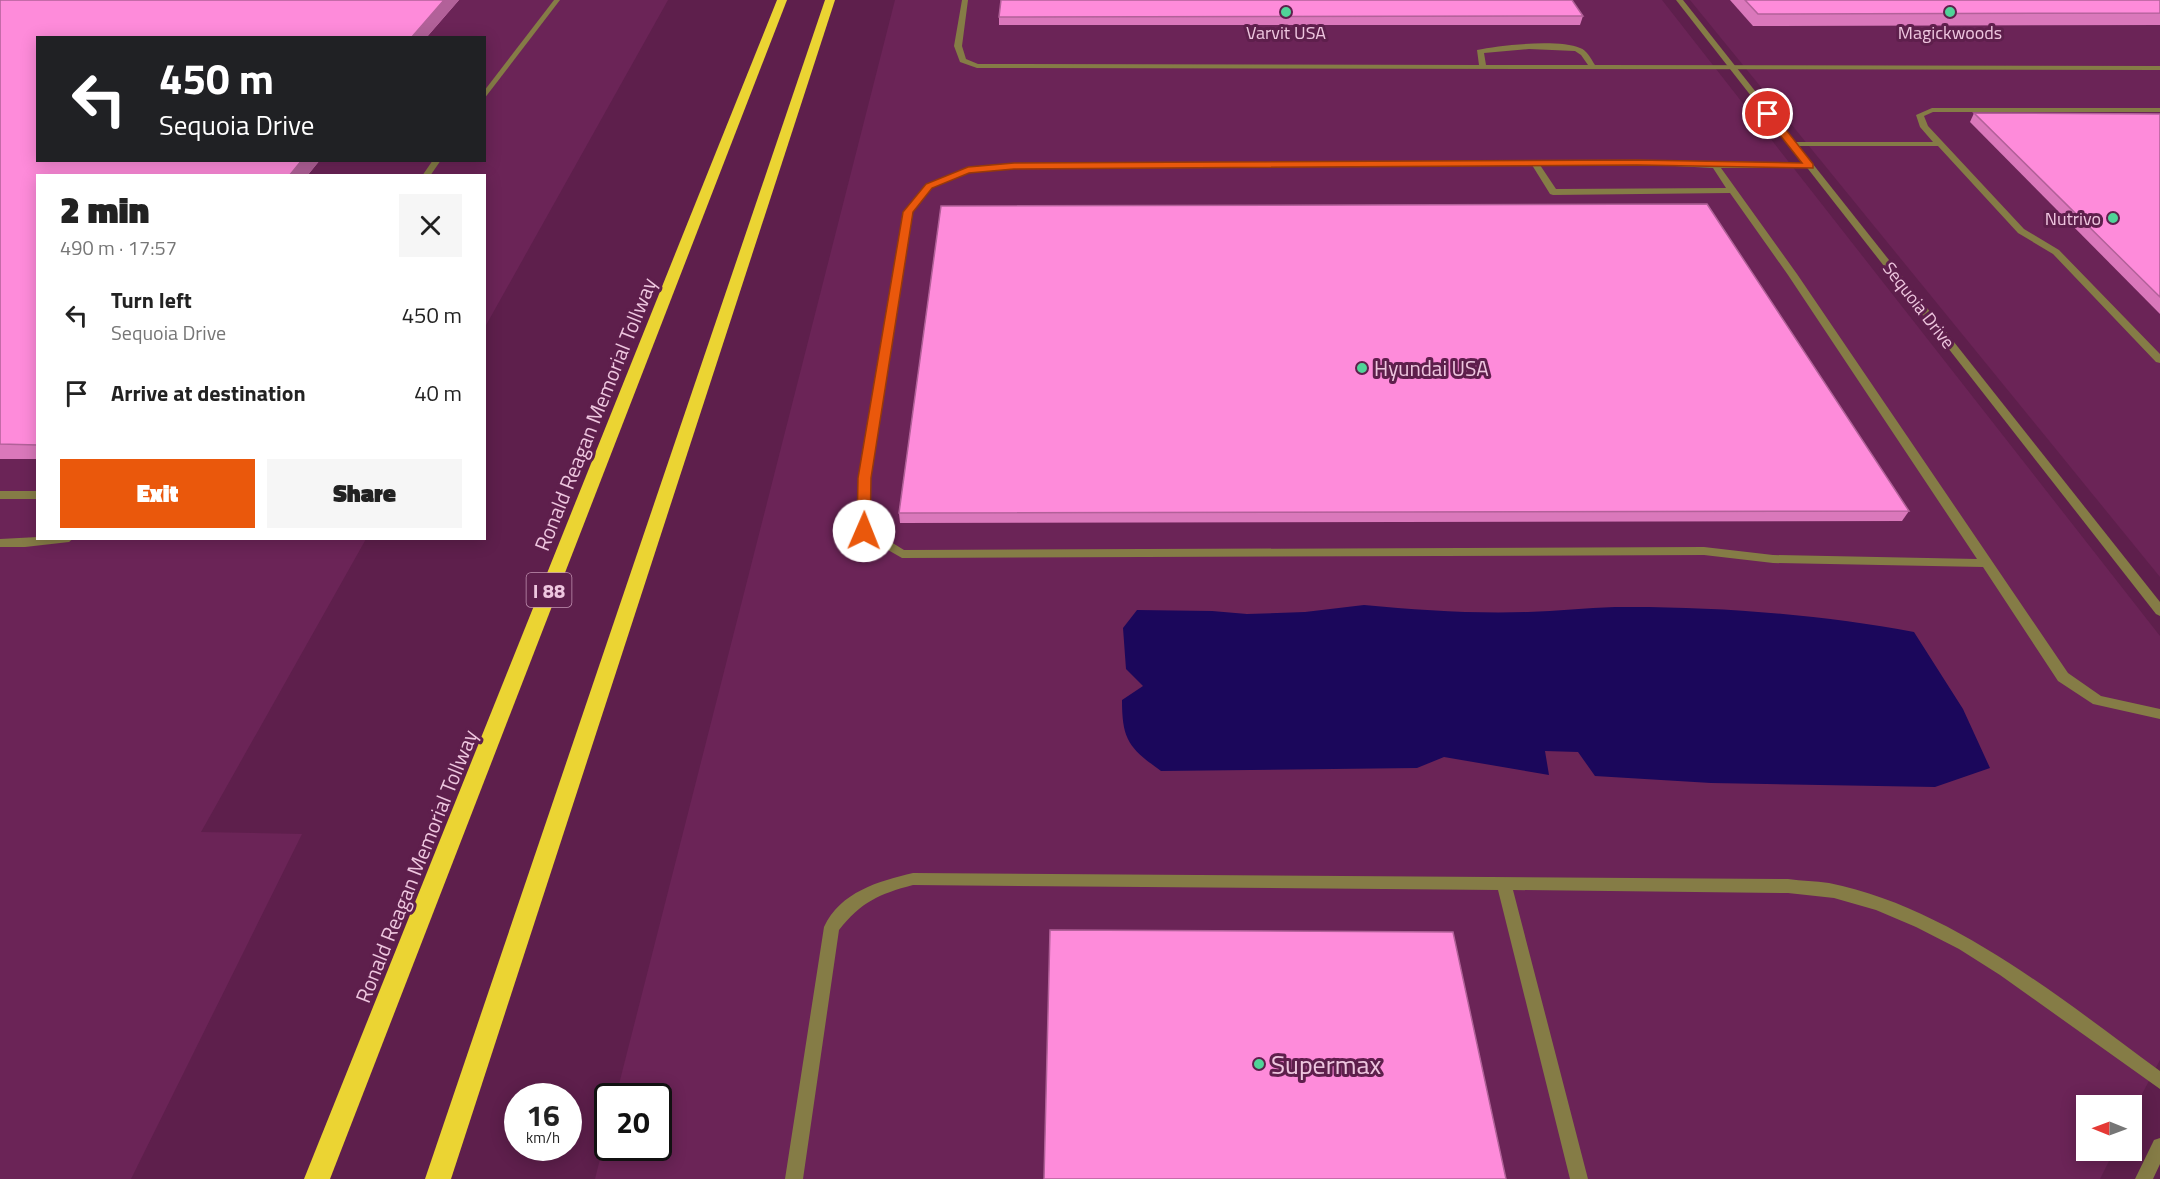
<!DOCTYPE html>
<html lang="en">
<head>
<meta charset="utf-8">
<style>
	body { margin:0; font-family:"Titillium Web",sans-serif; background:#f6f6f6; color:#222; height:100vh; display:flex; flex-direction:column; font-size:22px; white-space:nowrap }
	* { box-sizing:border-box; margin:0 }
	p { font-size:20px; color:#767676 }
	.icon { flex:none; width:33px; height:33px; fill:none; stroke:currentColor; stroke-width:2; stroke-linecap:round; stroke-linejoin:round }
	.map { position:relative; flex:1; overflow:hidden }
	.details { position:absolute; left:36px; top:174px; width:450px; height:366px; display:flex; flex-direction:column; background:#fff; border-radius:0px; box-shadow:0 3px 15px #0003 }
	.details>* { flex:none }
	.banner { position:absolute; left:36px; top:36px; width:450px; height:126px; border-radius:0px; box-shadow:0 3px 15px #0003; background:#202124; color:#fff; overflow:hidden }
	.needle { width:39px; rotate:271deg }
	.buttons { position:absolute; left:2076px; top:1095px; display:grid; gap:12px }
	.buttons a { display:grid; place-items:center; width:66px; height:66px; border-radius:0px; background:#fff; box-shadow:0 3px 15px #0003; font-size:30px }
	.speed { position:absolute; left:504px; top:1083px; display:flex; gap:12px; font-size:30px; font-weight:700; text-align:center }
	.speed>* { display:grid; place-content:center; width:78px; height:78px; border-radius:50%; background:#fff; box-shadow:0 3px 15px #0003; line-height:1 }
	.speed small { font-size:15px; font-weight:400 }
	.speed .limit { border:3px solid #111; border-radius:9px; background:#fff; color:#111 }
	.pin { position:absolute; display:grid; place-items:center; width:51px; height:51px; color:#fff; margin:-26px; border:3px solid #fff; border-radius:50%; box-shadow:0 2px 6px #0007 }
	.me { position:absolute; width:66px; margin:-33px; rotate:1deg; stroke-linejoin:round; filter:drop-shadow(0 0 4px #0008) }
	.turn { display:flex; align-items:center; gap:21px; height:126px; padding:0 24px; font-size:27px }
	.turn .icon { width:78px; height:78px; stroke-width:2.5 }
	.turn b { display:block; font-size:42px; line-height:51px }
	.round { display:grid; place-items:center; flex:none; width:63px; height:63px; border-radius:0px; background:#f6f6f6 }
	.head { display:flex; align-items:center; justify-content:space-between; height:102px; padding:0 24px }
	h1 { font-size:36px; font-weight:800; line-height:45px }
	.action { display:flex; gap:12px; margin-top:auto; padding:12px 24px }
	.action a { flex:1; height:69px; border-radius:0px; background:#ea580c; color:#fff; font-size:24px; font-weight:800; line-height:69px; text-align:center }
	.action a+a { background:#f6f6f6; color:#222 }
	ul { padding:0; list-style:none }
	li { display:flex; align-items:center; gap:18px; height:78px; padding:0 24px }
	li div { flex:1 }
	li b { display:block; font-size:22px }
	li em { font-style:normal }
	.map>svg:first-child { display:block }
	.built { fill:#6b2457; fill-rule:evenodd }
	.water { fill:#1b075b }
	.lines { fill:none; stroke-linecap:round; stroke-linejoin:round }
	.lane { fill:#857c46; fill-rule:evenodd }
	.street { fill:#857c46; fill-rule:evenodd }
	.highway { fill:#ebd433; fill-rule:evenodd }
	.wall { fill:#da78bb }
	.shaded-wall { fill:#b26199 }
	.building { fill:#fe8bda; stroke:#b26199; stroke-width:1.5 }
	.route { fill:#ea580c; stroke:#983908; stroke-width:1.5 }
	.poi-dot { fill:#50d398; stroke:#5e1f4c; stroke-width:2 }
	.labels { text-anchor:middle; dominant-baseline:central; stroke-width:6; stroke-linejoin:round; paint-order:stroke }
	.far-poi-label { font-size:18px; fill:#eec6df; stroke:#5e1f4c }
	.far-street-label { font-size:18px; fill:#eec6df; stroke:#5e1f4c }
	.shield { fill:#5e1f4c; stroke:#c394b3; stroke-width:1.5 }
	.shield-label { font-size:20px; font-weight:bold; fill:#eec6df }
	.poi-label { font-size:21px; fill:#eec6df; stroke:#5e1f4c; text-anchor:start }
	.street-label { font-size:21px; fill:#eec6df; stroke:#5e1f4c }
	.near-poi-label { font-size:26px; fill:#eec6df; stroke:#5e1f4c; text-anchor:start }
</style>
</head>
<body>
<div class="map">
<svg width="2160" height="1179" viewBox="0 0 2160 1179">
	<rect width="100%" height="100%" fill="#5e1f4c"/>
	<g class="built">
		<path d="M0,0H668L485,327L484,176H38V538L366,539L201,832L302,834L131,1179H0ZM38,38H484V160H38Z"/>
		<polygon points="895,0 1662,0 2160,636 2160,1060 2132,1113 2132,1106 2086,1106 2086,1150 2114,1151 2100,1179 595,1179 607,1131 608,1148 658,1148 658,1096 616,1096"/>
		<polygon points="1690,0 2160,0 2160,577"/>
	</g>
	<path class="water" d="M1364,605C1419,610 1473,614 1528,612C1557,611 1586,608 1615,607C1710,606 1821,614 1914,632L1963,709L1990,768L1935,787L1711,783L1595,776L1578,752L1545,751L1549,775L1444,757L1417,768L1161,771C1129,748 1122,740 1122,700L1143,686L1126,669L1123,628L1137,610L1212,611L1247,614L1305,612Z"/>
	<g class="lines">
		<g class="lane">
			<polygon points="554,0 560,0 484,99 484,91"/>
			<path d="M962,0H968L962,46L966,59L978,64L1479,65L1477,50C1500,45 1559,39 1580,48C1587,50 1591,59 1595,65L2160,66V70L977,68L960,62L954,46ZM1529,49L1575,51L1581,55L1588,65H1486L1484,53Z"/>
			<polygon points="1932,108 2160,108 2160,112 1933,112 1924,116 1928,126 2024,229 2059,250 2160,354 2160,363 2156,362 2053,254 2018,233 1938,146 1793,146 1789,144 1793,142 1933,142 1920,127 1916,115"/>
			<polygon points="433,160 441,160 430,176 422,176"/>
			<path d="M1637,160L1715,164H1813V168H1721L1797,274L2068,673L2101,696L2160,709V719L2093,704L2058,681L1983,567L1773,563L1704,555L902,558L860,534L858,531L859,478L904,212L926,184L968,168L1014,164ZM1637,164L1713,168L1726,188L1556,189L1540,165ZM1532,165L1550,194L1553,195L1730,193L1788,275L1977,559L1773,555L1704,547L904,550L870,529L871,478L912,212L932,188L969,172L1014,168Z"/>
			<rect x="0" y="491" width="38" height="8"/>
			<polygon points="38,537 74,538 69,542 25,547 0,547 0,539"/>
			<path d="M913,873L1788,879C1802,881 1815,881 1829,883C1950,907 2063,1000 2160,1071V1089L2000,975L1959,949L1916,927L1876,910L1834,898L1788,893L1513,890L1588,1179H1570L1498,890L913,885C879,894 861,902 839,930L803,1179H785L824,927C840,892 879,881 913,873Z"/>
		</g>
		<g class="street">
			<polygon points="1676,0 1683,0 2160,602 2160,616 2156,614"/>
			<polygon points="2160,1138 2160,1164 2153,1179 2135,1179 2154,1140"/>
		</g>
		<g class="highway">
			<polygon points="777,0 787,0 330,1179 304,1179"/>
			<polygon points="825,0 835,0 451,1179 425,1179"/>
		</g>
	</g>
	<g class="wall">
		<polygon points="0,0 459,0 426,38 38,38 38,160 320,160 307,176 38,176 38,459 0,459"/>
		<polygon points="1730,0 2160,0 2160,25 1753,26"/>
		<polygon points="1583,16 1580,25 999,25 999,17"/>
		<polygon points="1974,113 2160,114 2160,314 1970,122"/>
		<polygon points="1909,511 1902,521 900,523 899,513"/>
	</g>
	<g class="shaded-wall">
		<polygon points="444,0 459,0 426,38 411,38"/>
		<polygon points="302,160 320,160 307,176 289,176"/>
	</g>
	<g class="building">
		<polygon points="0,0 444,0 411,38 38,38 38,160 302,160 289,176 38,176 38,445 0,444"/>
		<polygon points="1001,0 1572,0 1583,16 999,17"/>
		<polygon points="1745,0 2160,0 2160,13 1758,14"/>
		<polygon points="1974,113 2160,114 2160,297"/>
		<polygon points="1707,204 1909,511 899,513 941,206"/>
		<polygon points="1050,930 1453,932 1506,1179 1044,1179"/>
	</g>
	<polygon class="route" points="1765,112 1772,112 1813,164 1813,168 1637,165 1014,169 969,173 932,188 913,212 871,478 870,531 864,536 857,531 858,478 903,212 926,184 968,167 1014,163 1637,160 1802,163 1765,116"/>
	<g class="poi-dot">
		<circle cx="1286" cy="12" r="6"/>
		<circle cx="1950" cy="12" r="6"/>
		<circle cx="2113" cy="218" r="6"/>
		<circle cx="1362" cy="368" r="6"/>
		<circle cx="1259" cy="1064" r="6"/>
	</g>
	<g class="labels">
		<g class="far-poi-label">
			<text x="1286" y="32">Varvit USA</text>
			<text x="1950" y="32">Magickwoods</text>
			<text x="2101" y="218" text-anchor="end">Nutrivo</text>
		</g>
		<g class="far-street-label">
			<text transform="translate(1919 305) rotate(52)">Sequoia Drive</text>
		</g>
		<rect class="shield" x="526.5" y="573" width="45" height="34" rx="4.5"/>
		<g class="shield-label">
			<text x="549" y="590">I 88</text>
		</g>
		<g class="poi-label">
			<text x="1374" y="368">Hyundai USA</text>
		</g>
		<g class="street-label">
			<text transform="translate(595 414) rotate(-68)">Ronald Reagan Memorial Tollway</text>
			<text transform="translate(416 866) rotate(-68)">Ronald Reagan Memorial Tollway</text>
		</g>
		<g class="near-poi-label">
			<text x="1271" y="1064">Supermax</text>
		</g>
	</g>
</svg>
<div class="buttons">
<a><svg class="needle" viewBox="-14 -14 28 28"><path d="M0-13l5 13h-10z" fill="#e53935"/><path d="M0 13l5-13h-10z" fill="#767676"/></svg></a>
</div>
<div class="speed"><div>16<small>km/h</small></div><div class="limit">20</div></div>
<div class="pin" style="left:1768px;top:114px;background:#d93025"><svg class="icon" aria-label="arrive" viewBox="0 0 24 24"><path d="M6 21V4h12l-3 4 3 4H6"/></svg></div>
<svg class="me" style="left:864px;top:531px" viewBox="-20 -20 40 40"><circle r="19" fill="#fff"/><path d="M0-13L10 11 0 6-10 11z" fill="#ea580c"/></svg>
<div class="banner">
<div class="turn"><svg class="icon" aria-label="left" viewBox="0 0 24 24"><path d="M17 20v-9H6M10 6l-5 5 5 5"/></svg><div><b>450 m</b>Sequoia Drive</div></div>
</div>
<section class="details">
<div class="head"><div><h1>2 min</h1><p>490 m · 17:57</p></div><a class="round"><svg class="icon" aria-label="close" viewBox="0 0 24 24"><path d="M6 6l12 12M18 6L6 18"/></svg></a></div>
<ul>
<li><svg class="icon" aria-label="left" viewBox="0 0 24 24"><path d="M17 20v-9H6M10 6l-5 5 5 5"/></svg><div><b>Turn left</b><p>Sequoia Drive</p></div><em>450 m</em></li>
<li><svg class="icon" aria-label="arrive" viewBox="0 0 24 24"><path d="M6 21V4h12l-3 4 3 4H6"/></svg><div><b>Arrive at destination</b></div><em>40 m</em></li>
</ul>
<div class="action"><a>Exit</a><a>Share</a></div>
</section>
</div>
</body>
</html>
